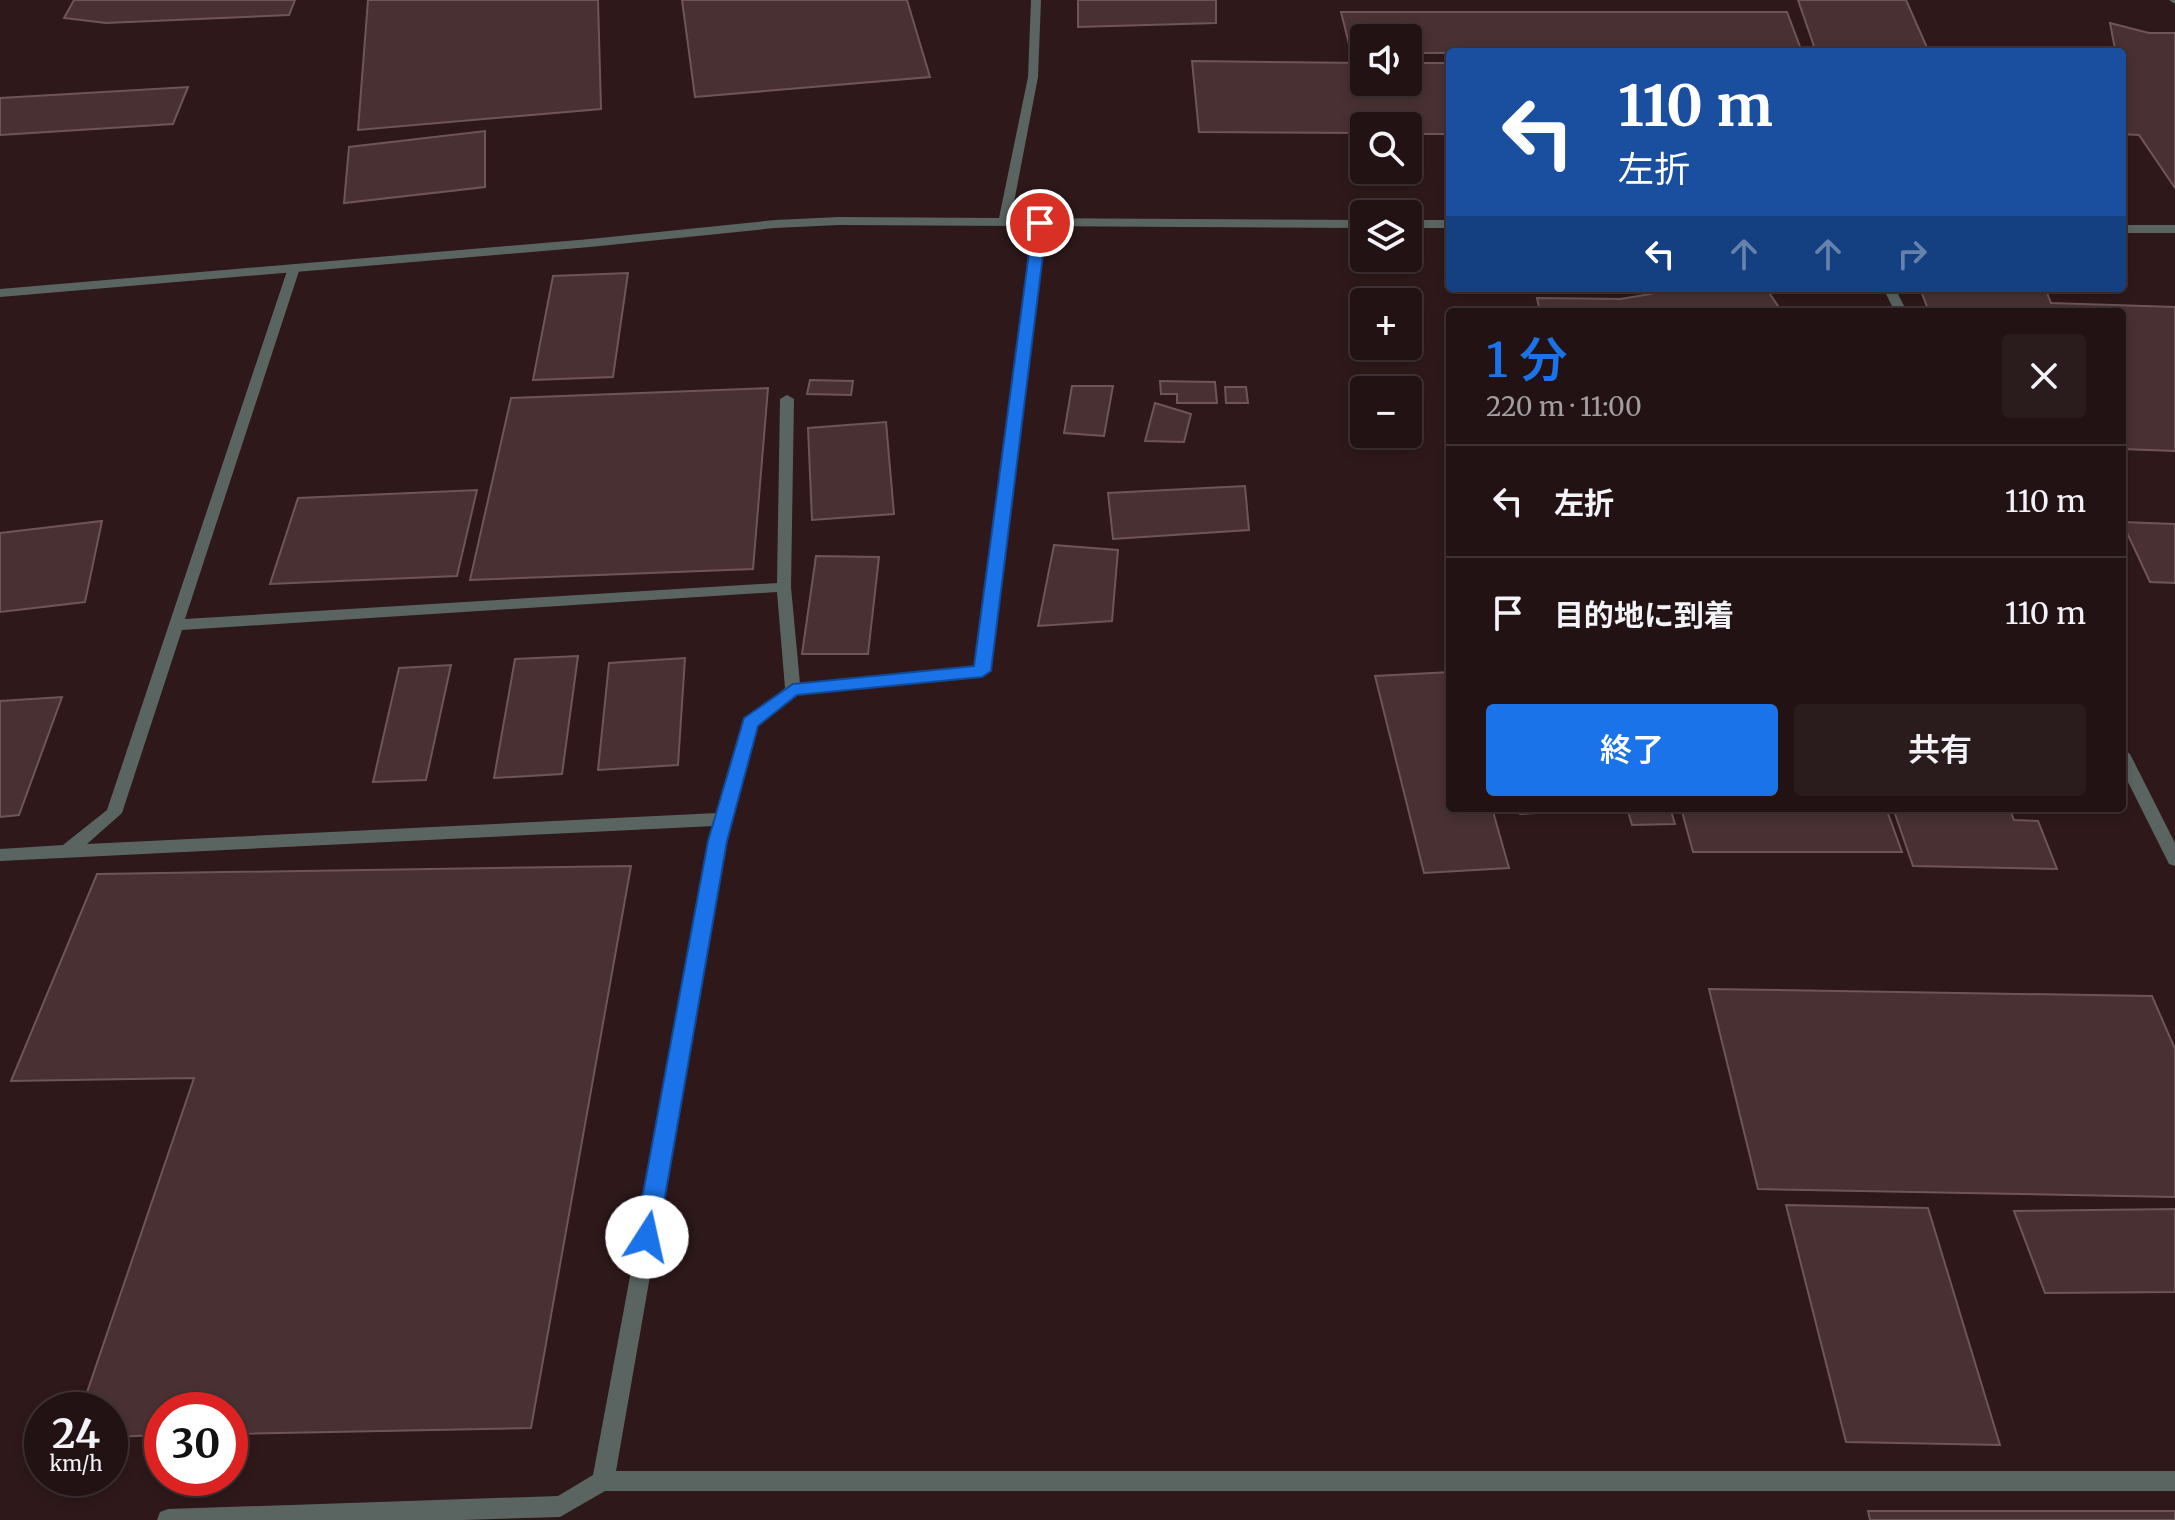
<!DOCTYPE html>
<html lang="ja">
<head>
<meta charset="utf-8">
<style>
	body { margin:0; font-family:Merriweather,"Noto Sans JP",serif; background:#2a1b1d; color:#f1f3f6; height:100vh; display:flex; flex-direction:column; font-size:30px; white-space:nowrap }
	* { box-sizing:border-box; margin:0 }
	p { font-size:26px; color:#a29ea0 }
	.icon { flex:none; width:44px; height:44px; fill:none; stroke:currentColor; stroke-width:2; stroke-linecap:round; stroke-linejoin:round }
	.map { position:relative; flex:1; overflow:hidden }
	.sheet { position:absolute; left:1446px; top:308px; width:680px; height:504px; display:flex; flex-direction:column; background:#221214; border-radius:8px; box-shadow:0 4px 12px #0003,0 0 0 2px #3f3234 }
	.sheet>* { flex:none }
	.banner { position:absolute; left:1446px; top:48px; width:680px; height:244px; border-radius:8px; box-shadow:0 4px 12px #0003,0 0 0 2px #3f3234; background:#1a4fa0; color:#fff; overflow:hidden }
	.tools { position:absolute; left:1350px; top:24px; display:grid; gap:16px }
	.tools a { display:grid; place-items:center; width:72px; height:72px; border-radius:8px; background:#221214; box-shadow:0 4px 12px #0003,0 0 0 2px #3f3234; font-size:40px }
	.speed { position:absolute; left:24px; top:1392px; display:flex; gap:16px; font-size:40px; font-weight:700; text-align:center }
	.speed>* { display:grid; place-content:center; width:104px; height:104px; border-radius:50%; background:#221214; box-shadow:0 4px 12px #0003,0 0 0 2px #3f3234; line-height:1 }
	.speed small { font-size:20px; font-weight:400 }
	.speed .limit { border:12px solid #d22; background:#fff; color:#111 }
	.pin { position:absolute; display:grid; place-items:center; width:68px; height:68px; color:#fff; margin:-34px; border:4px solid #fff; border-radius:50%; box-shadow:0 2px 8px #0007 }
	.me { position:absolute; width:88px; margin:-44px; rotate:10deg; stroke-linejoin:round; filter:drop-shadow(0 0 6px #0008) }
	.turn { display:flex; align-items:center; gap:28px; height:168px; padding:0 40px; font-size:36px }
	.turn .icon { width:104px; height:104px; stroke-width:2.5 }
	.turn b { display:block; font-size:56px; line-height:68px }
	.lanes { display:flex; align-items:center; height:76px; padding:0 40px; background:#0003; justify-content:center; gap:40px; direction:ltr }
	.lanes .off { opacity:.35 }
	.round { display:grid; place-items:center; flex:none; width:84px; height:84px; border-radius:8px; background:#2a1b1d }
	.overview { display:flex; align-items:center; justify-content:space-between; height:136px; padding:0 40px }
	h1 { font-size:48px; font-weight:600; line-height:60px; color:#1a73e8 }
	.button { display:flex; gap:16px; margin-top:auto; padding:16px 40px }
	.button a { flex:1; height:92px; border-radius:8px; background:#1a73e8; color:#fff; font-size:32px; font-weight:600; line-height:92px; text-align:center }
	.button a+a { background:#2a1b1d; color:#f1f3f6 }
	ul { padding:0; list-style:none }
	li { display:flex; align-items:center; gap:24px; height:112px; padding:0 40px; border-top:2px solid #3f3234 }
	li div { flex:1 }
	li b { display:block; font-size:30px }
	li em { font-style:normal }
	.map>svg:first-child { display:block }
	.building { fill:#493133; stroke:#6f5556; stroke-width:2 }
	.lines { fill:none; stroke-linecap:round; stroke-linejoin:round }
	.minor { fill:#5a6561; fill-rule:evenodd }
	.tertiary { fill:#5a6561; fill-rule:evenodd }
	.route { fill:#1a73e8; stroke:#114b97; stroke-width:2 }
</style>
</head>
<body>
<div class="map">
<svg width="2175" height="1520" viewBox="0 0 2175 1520">
	<rect width="100%" height="100%" fill="#2e181a"/>
	<g class="building">
		<polygon points="74,0 295,0 289,15 106,23 64,18"/>
		<polygon points="368,0 598,0 601,109 358,130"/>
		<polygon points="682,0 907,0 930,77 695,97"/>
		<polygon points="1078,0 1216,0 1216,23 1078,27"/>
		<polygon points="1798,0 1906,0 1929,52 1816,52"/>
		<polygon points="1341,12 1787,12 1802,52 1408,53 1408,38 1364,38 1364,53 1351,52"/>
		<polygon points="2110,23 2149,33 2175,33 2175,188 2139,135 2122,134 2122,108 2126,107 2122,100 2122,52 2094,52 2115,49"/>
		<polygon points="1192,61 1364,63 1364,82 1408,82 1408,63 1450,63 1450,134 1408,134 1408,126 1364,126 1364,133 1199,132"/>
		<polygon points="188,87 173,124 0,135 0,98"/>
		<polygon points="485,131 485,187 344,203 349,147"/>
		<polygon points="628,273 613,377 533,380 553,276"/>
		<polygon points="1649,288 1766,288 1782,312 1540,312 1537,298 1620,299 1651,294"/>
		<polygon points="1920,288 2045,288 2051,303 2175,307 2175,451 2122,449 2122,312 1929,312"/>
		<polygon points="810,380 853,381 851,395 807,394"/>
		<polygon points="1160,381 1215,382 1217,403 1177,403 1177,394 1161,394"/>
		<polygon points="1072,386 1113,386 1104,436 1064,433"/>
		<polygon points="1225,387 1246,387 1248,403 1226,403"/>
		<polygon points="768,388 753,569 470,580 511,398"/>
		<polygon points="1155,403 1191,414 1184,442 1145,441"/>
		<polygon points="886,422 894,514 812,520 808,428"/>
		<polygon points="1245,486 1249,530 1113,539 1108,493"/>
		<polygon points="477,490 457,576 270,584 298,498"/>
		<polygon points="102,521 85,602 0,612 0,533"/>
		<polygon points="2122,522 2175,524 2175,583 2150,582"/>
		<polygon points="1054,545 1118,550 1112,621 1038,626"/>
		<polygon points="816,556 879,557 868,654 802,654"/>
		<polygon points="578,656 562,774 494,778 515,659"/>
		<polygon points="685,658 678,765 598,770 609,663"/>
		<polygon points="451,665 426,780 373,782 399,668"/>
		<polygon points="1450,672 1450,808 1492,808 1509,868 1424,873 1375,676"/>
		<polygon points="62,697 19,815 0,817 0,701"/>
		<polygon points="1518,808 1608,808 1608,809 1520,814"/>
		<polygon points="1627,808 1670,808 1675,824 1632,825"/>
		<polygon points="1681,808 1886,808 1902,852 1693,852"/>
		<polygon points="1893,808 2009,808 2014,820 2038,821 2057,869 1913,866"/>
		<polygon points="631,866 531,1428 230,1434 230,1410 162,1410 162,1435 110,1437 110,1410 81,1410 194,1078 11,1081 97,874"/>
		<polygon points="1709,989 2152,996 2175,1049 2175,1197 1758,1189"/>
		<polygon points="1786,1205 1928,1208 2000,1445 1846,1442"/>
		<polygon points="2175,1209 2175,1292 2045,1293 2014,1211"/>
		<polygon points="1868,1511 2175,1511 2175,1520 1870,1520"/>
	</g>
	<g class="lines">
		<g class="minor">
			<polygon points="2169,0 2175,0 2175,4"/>
			<path d="M1040,219L1046,223L990,671L982,676L797,695L757,726L726,841L616,1471H2175V1491H605L560,1517L463,1520H157L160,1512L168,1509L558,1496L593,1475L714,826L0,861V849L63,845L107,810L288,268L294,264L300,268L185,619L777,583L780,399L787,395L794,399L791,587L800,684L975,666L1034,223ZM777,592L785,688L742,723L717,813L87,844L122,813L182,630Z"/>
			<polygon points="1883,288 1895,288 1907,312 1895,312"/>
			<polygon points="2122,748 2130,754 2175,843 2175,866 2169,864 2122,770"/>
		</g>
		<g class="tertiary">
			<polygon points="1031,0 1041,0 1038,77 1011,218 1364,220 1364,228 839,225 775,228 590,247 0,297 0,289 590,239 775,220 839,217 999,218 1028,77"/>
			<rect x="1408" y="220" width="42" height="8"/>
			<rect x="2122" y="225" width="53" height="8"/>
		</g>
	</g>
	<polygon class="route" points="1040,219 1047,223 991,671 982,677 797,695 758,726 727,841 658,1237 654,1244 647,1247 639,1244 635,1237 708,841 744,718 793,684 974,666 1033,223"/>
</svg>
<div class="tools">
<a><svg class="icon" aria-label="sound" viewBox="0 0 24 24"><path d="M4 9h4l5-4v14l-5-4H4zM17 9q2 3 0 6"/></svg></a>
<a><svg class="icon" aria-label="search" viewBox="0 0 24 24"><circle cx="10" cy="10" r="6"/><path d="M15 15l6 6"/></svg></a>
<a><svg class="icon" aria-label="layers" viewBox="0 0 24 24"><path d="M12 4l9 5-9 5-9-5zM3 14l9 5 9-5"/></svg></a>
<a>+</a>
<a>−</a>
</div>
<div class="speed"><div>24<small>km/h</small></div><div class="limit">30</div></div>
<div class="pin" style="left:1040px;top:223px;background:#d93025"><svg class="icon" aria-label="arrive" viewBox="0 0 24 24"><path d="M6 21V4h12l-3 4 3 4H6"/></svg></div>
<svg class="me" style="left:647px;top:1237px" viewBox="-20 -20 40 40"><circle r="19" fill="#fff"/><path d="M0-13L10 11 0 6-10 11z" fill="#1a73e8"/></svg>
<div class="banner">
<div class="turn"><svg class="icon" aria-label="left" viewBox="0 0 24 24"><path d="M17 20v-9H6M10 6l-5 5 5 5"/></svg><div><b>110 m</b>左折</div></div>
<div class="lanes"><svg class="icon" aria-label="left" viewBox="0 0 24 24"><path d="M17 20v-9H6M10 6l-5 5 5 5"/></svg><svg class="icon off" aria-label="ahead" viewBox="0 0 24 24"><path d="M12 20V5M6 11l6-6 6 6"/></svg><svg class="icon off" aria-label="ahead" viewBox="0 0 24 24"><path d="M12 20V5M6 11l6-6 6 6"/></svg><svg class="icon off" aria-label="right" viewBox="0 0 24 24"><path d="M7 20v-9h11M14 6l5 5-5 5"/></svg></div>
</div>
<section class="sheet">
<div class="overview"><div><h1>1 分</h1><p>220 m · 11:00</p></div><a class="round"><svg class="icon" aria-label="close" viewBox="0 0 24 24"><path d="M6 6l12 12M18 6L6 18"/></svg></a></div>
<ul>
<li><svg class="icon" aria-label="left" viewBox="0 0 24 24"><path d="M17 20v-9H6M10 6l-5 5 5 5"/></svg><div><b>左折</b></div><em>110 m</em></li>
<li><svg class="icon" aria-label="arrive" viewBox="0 0 24 24"><path d="M6 21V4h12l-3 4 3 4H6"/></svg><div><b>目的地に到着</b></div><em>110 m</em></li>
</ul>
<div class="button"><a>終了</a><a>共有</a></div>
</section>
</div>
</body>
</html>
